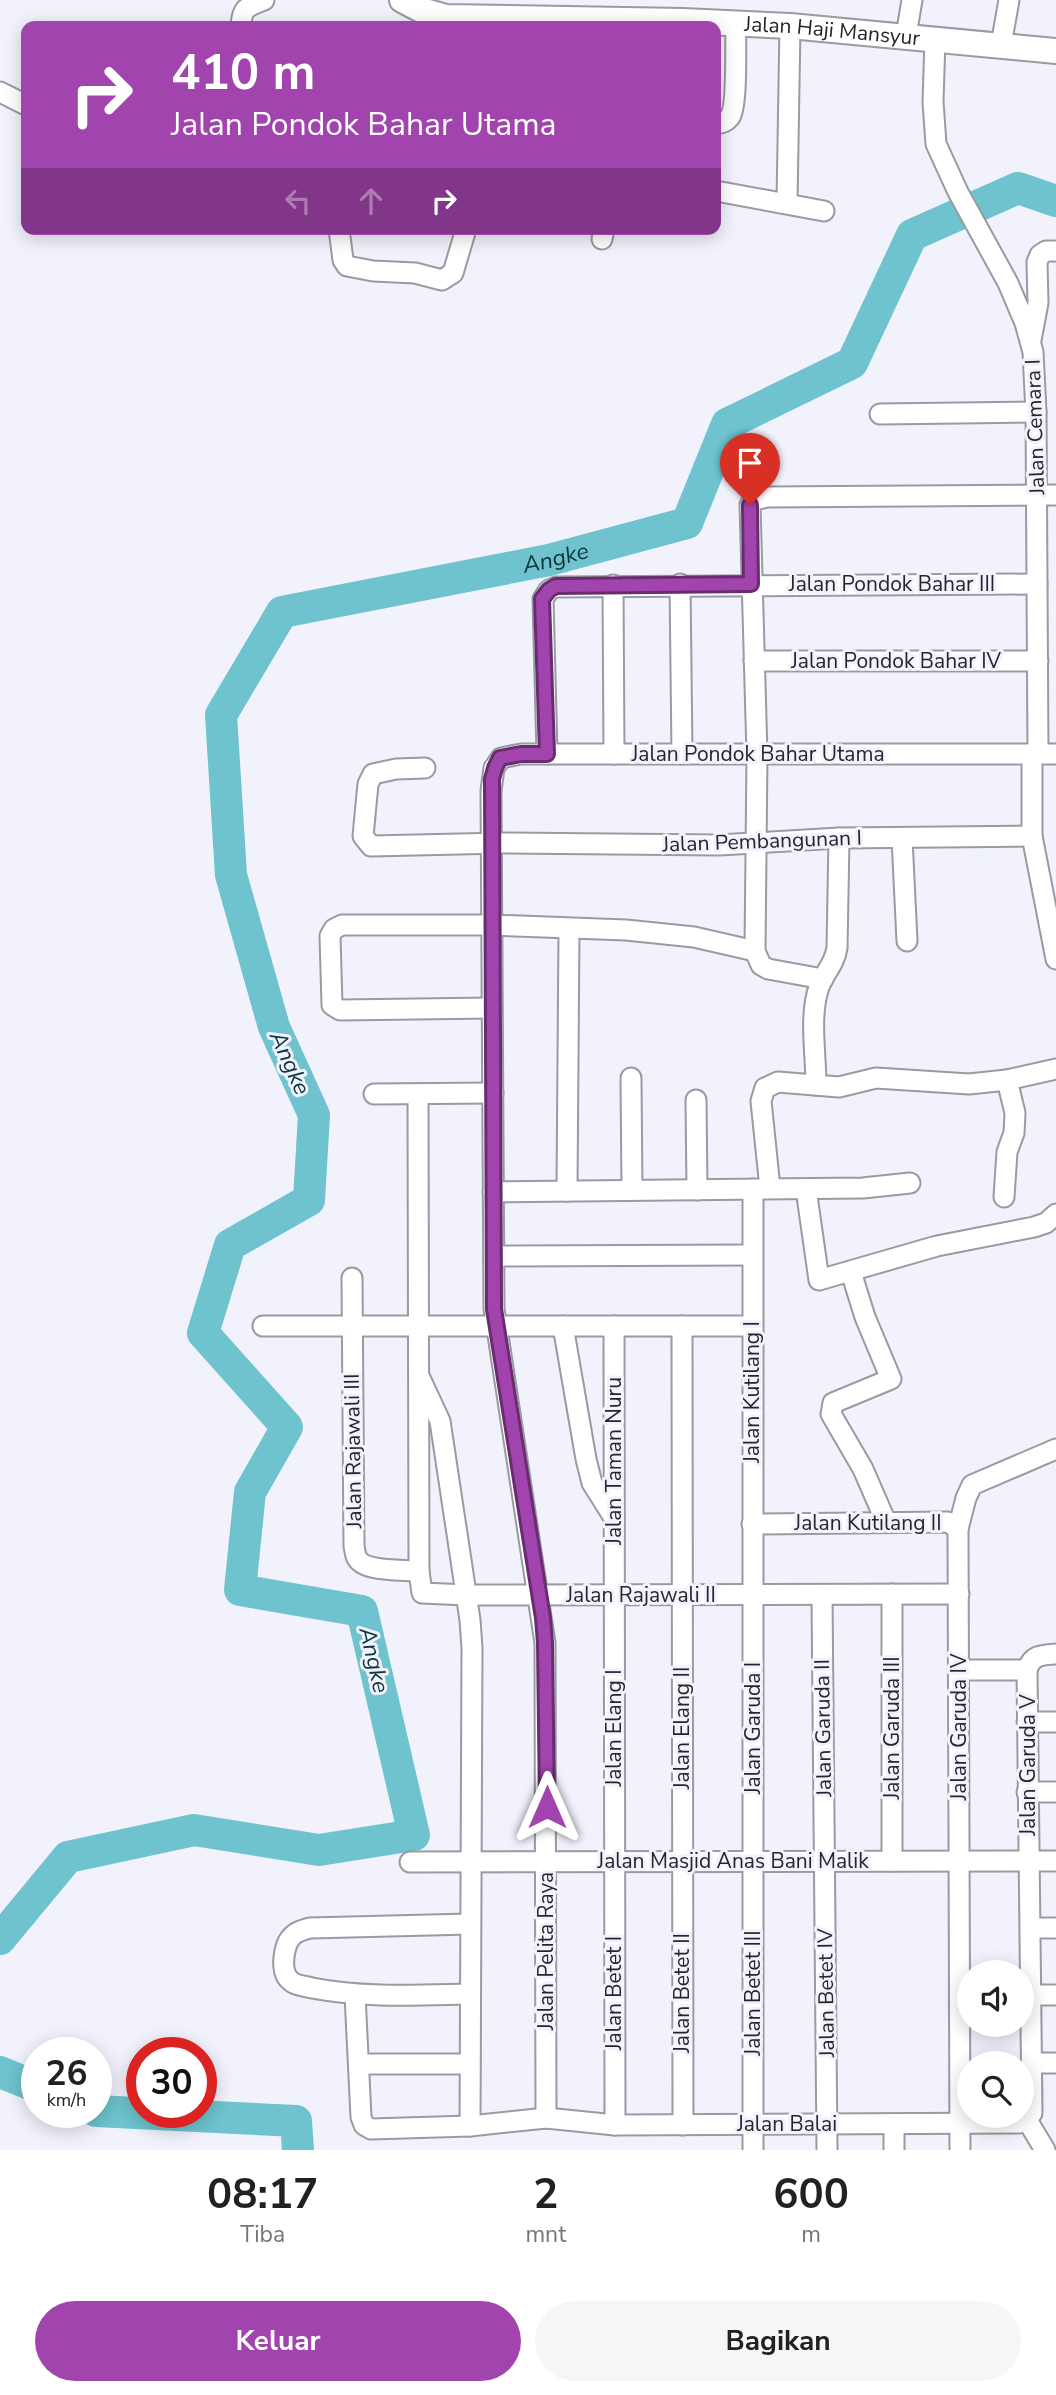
<!DOCTYPE html>
<html lang="id">
<head>
<meta charset="utf-8">
<style>
	body { margin:0; font-family:"Nunito Sans",sans-serif; background:#f6f6f6; color:#202124; height:100vh; display:flex; flex-direction:column; font-size:26px; white-space:nowrap }
	* { box-sizing:border-box; margin:0 }
	p { font-size:23px; color:#757577 }
	.icon { flex:none; width:38px; height:38px; fill:none; stroke:currentColor; stroke-width:2; stroke-linecap:round; stroke-linejoin:round }
	.map { position:relative; height:2150px; overflow:hidden }
	.drawer { display:flex; flex-direction:column; background:#fff; flex:1 }
	.drawer>* { flex:none }
	.top-card { position:absolute; left:21px; top:21px; width:700px; height:214px; border-radius:14px; box-shadow:0 4px 18px #0003; background:#a244ad; color:#fff; overflow:hidden }
	.buttons { position:absolute; left:957px; top:1960px; display:grid; gap:14px }
	.buttons a { display:grid; place-items:center; width:77px; height:77px; border-radius:50%; background:#fff; box-shadow:0 4px 18px #0003; font-size:35px }
	.speed { position:absolute; left:21px; top:2037px; display:flex; gap:14px; font-size:35px; font-weight:700; text-align:center }
	.speed>* { display:grid; place-content:center; width:91px; height:91px; border-radius:50%; background:#fff; box-shadow:0 4px 18px #0003; line-height:1 }
	.speed small { font-size:18px; font-weight:400 }
	.speed .limit { border:10px solid #d22; background:#fff; color:#111 }
	.pin { position:absolute; display:grid; place-items:center; width:60px; height:60px; color:#fff; margin:-72px -30px; border-radius:50% 50% 50% 0; rotate:-45deg; box-shadow:0 0 7px #0007 }
	.pin .icon { rotate:45deg }
	.me { position:absolute; width:77px; margin:-38px; rotate:0deg; stroke-linejoin:round; filter:drop-shadow(0 0 5px #0008) }
	.turn { display:flex; align-items:center; gap:24px; height:147px; padding:0 35px; font-size:32px }
	.turn .icon { width:91px; height:91px; stroke-width:2.5 }
	.turn b { display:block; font-size:49px; line-height:60px }
	.lanes { display:flex; align-items:center; height:66px; padding:0 35px; background:#0003; justify-content:center; gap:35px; direction:ltr }
	.lanes .off { opacity:.35 }
	.eta { display:flex; justify-content:space-evenly; align-items:center; height:119px; text-align:center }
	.eta b { font-size:42px; font-weight:700; line-height:49px }
	.action { display:flex; gap:14px; margin-top:auto; padding:14px 35px }
	.action a { flex:1; height:80px; border-radius:42px; background:#a244ad; color:#fff; font-size:28px; font-weight:700; line-height:80px; text-align:center }
	.action a+a { background:#f6f6f6; color:#202124 }
	.map>svg:first-child { display:block }
	.lines { fill:none; stroke-linecap:round; stroke-linejoin:round }
	.river { stroke:#6ec3ce; stroke-width:32 }
	.minor-casing { stroke:#999aa3; stroke-width:23 }
	.major-casing { stroke:#999aa3; stroke-width:28 }
	.minor { stroke:#fff; stroke-width:19 }
	.major { stroke:#fff; stroke-width:24 }
	.route-casing { stroke:#692c70; stroke-width:18 }
	.route { stroke:#a244ad; stroke-width:12 }
	.labels { text-anchor:middle; dominant-baseline:central; stroke-width:6; stroke-linejoin:round; paint-order:stroke }
	.street-label { font-size:21px; fill:#252629; stroke:#f1f2fc }
	.water-label { font-size:23px; font-style:italic; fill:#0c363b; stroke:#f1f2fc }
</style>
</head>
<body>
<div class="map">
<svg width="1056" height="2150" viewBox="0 0 1056 2150">
	<rect width="100%" height="100%" fill="#f1f2fc"/>
	<g class="lines">
		<g class="river">
			<path id="s1" d="M0,1939L68,1857L194,1830L319,1850L414,1835L362,1611L240,1590L250,1492L287,1427L203,1333L230,1245L309,1200L314,1115L274,1027L231,875L221,715L282,612L549,560L687,523L727,424L852,363L912,235L1018,188L1056,201"/>
			<polyline points="0,2072 37,2087"/>
			<polyline points="96,2111 296,2121 298,2150"/>
		</g>
		<defs>
			<g id="minor">
				<path d="M241,26C242,7 247,7 264,0"/>
				<polyline points="906,36 912,0"/>
				<polyline points="935,39 933,102 936,144 958,192 1008,283 1025,323 1033,352 1036,412 1038,754"/>
				<polyline points="1001,45 1009,0"/>
				<polyline points="0,92 26,105"/>
				<path d="M716,124C722,123 726,122 730,117C738,105 735,42 736,24"/>
				<polyline points="716,191 824,211"/>
				<polyline points="787,202 790,26"/>
				<polyline points="339,229 343,260 347,266 373,271 415,273 442,280 453,273 466,229"/>
				<polyline points="602,239 604,229"/>
				<polyline points="1031,340 1038,303 1037,262 1040,255 1046,251 1056,251"/>
				<polyline points="880,414 1036,412"/>
				<polyline points="680,584 682,754"/>
				<polyline points="613,585 614,754"/>
				<polyline points="754,661 1038,661"/>
				<polyline points="547,754 543,599 549,590 556,587 1037,584"/>
				<polyline points="1032,754 1032,836 1056,959"/>
				<polyline points="425,768 396,769 373,774 368,784 363,836 371,846 503,843 719,845 839,838 1032,836"/>
				<polyline points="902,838 907,941"/>
				<polyline points="823,979 768,969 761,965 755,951 757,755 750,505 755,500 767,497 1056,495"/>
				<polyline points="492,1008 340,1010 332,1005 330,936 334,929 342,925 491,925 626,930 694,937 755,951"/>
				<polyline points="631,1078 632,1190"/>
				<polyline points="1007,1080 1056,1069"/>
				<path d="M816,1085C816,1054 809,1016 819,987C825,971 834,966 837,948L839,838"/>
				<polyline points="374,1094 493,1093"/>
				<polyline points="418,1094 419,1571 422,1593 467,1595 959,1594"/>
				<polyline points="696,1100 697,1190"/>
				<polyline points="770,1188 761,1101 765,1088 778,1082 839,1087 876,1078 969,1084 1007,1080 1015,1113 1014,1133 1007,1152 1004,1197"/>
				<polyline points="753,1189 753,2150"/>
				<polyline points="806,1189 819,1280 937,1246 1034,1227 1046,1223 1056,1214"/>
				<polyline points="567,1191 569,929"/>
				<polyline points="493,1192 863,1188 910,1183"/>
				<polyline points="494,1256 752,1255"/>
				<polyline points="851,1272 865,1317 891,1379 833,1403 831,1414 863,1469 886,1522"/>
				<path d="M352,1278L354,1546C355,1550 355,1555 357,1558C364,1572 405,1570 419,1571"/>
				<polyline points="263,1326 752,1326"/>
				<polyline points="563,1326 586,1459 592,1483 614,1518"/>
				<polyline points="614,1326 615,2125"/>
				<polyline points="682,1326 683,2125"/>
				<polyline points="420,1378 440,1421 470,1620 472,1648 470,2126"/>
				<polyline points="752,1524 948,1522 958,1529 960,2150"/>
				<polyline points="958,1529 966,1498 972,1485 1056,1449"/>
				<polyline points="892,1594 892,1861"/>
				<polyline points="822,1595 827,2150"/>
				<polyline points="959,1670 1027,1670"/>
				<polyline points="1027,1722 1056,1722"/>
				<polyline points="1027,1792 1056,1792"/>
				<polyline points="410,1862 1056,1861"/>
				<path d="M470,1924L310,1928C298,1931 290,1934 286,1947C283,1958 281,1975 292,1982C297,1986 306,1986 312,1988C364,1998 417,1995 470,1994"/>
				<polyline points="1031,1928 1056,1928"/>
				<polyline points="355,1995 361,2117 364,2125 371,2129 470,2126 546,2118 615,2125 1019,2123 1027,2120"/>
				<polyline points="1032,1995 1056,1995"/>
				<polyline points="1032,2063 1056,2063"/>
				<polyline points="359,2064 470,2064"/>
				<polyline points="546,2118 545,1643 494,1309 491,791 494,768 501,758 521,754 1056,754"/>
				<path d="M1027,2120L1032,2113L1027,1670C1032,1655 1041,1655 1056,1654"/>
				<polyline points="1027,2120 1045,2150"/>
				<polyline points="894,2124 894,2150"/>
			</g>
			<g id="major">
				<path id="s2" d="M402,0L421,10L446,17L683,21L790,26L1056,51"/>
			</g>
		</defs>
		<use href="#minor" class="minor-casing"/>
		<use href="#major" class="major-casing"/>
		<use href="#minor" class="minor"/>
		<use href="#major" class="major"/>
	</g>
	<g class="lines">
		<defs>
			<polyline id="route" points="547,1807 545,1643 543,1618 494,1309 492,779 495,768 500,758 521,754 547,754 542,599 549,590 556,586 751,584 750,505"/>
		</defs>
		<use href="#route" class="route-casing"/>
		<use href="#route" class="route"/>
	</g>
	<g class="labels">
		<g class="street-label">
			<text stroke="none"><textPath href="#s2" startOffset="434">Jalan Haji Mansyur</textPath></text>
			<text transform="translate(1035 427) rotate(-92)">Jalan Cemara I</text>
			<text x="892" y="584">Jalan Pondok Bahar III</text>
			<text x="896" y="661">Jalan Pondok Bahar IV</text>
			<text x="758" y="754">Jalan Pondok Bahar Utama</text>
			<text transform="translate(762 841) rotate(-2)">Jalan Pembangunan I</text>
			<text transform="translate(752 1392) rotate(-90)">Jalan Kutilang I</text>
			<text transform="translate(353 1451) rotate(-91)">Jalan Rajawali III</text>
			<text transform="translate(614 1461) rotate(-90)">Jalan Taman Nuru</text>
			<text x="868" y="1523">Jalan Kutilang II</text>
			<text x="641" y="1595">Jalan Rajawali II</text>
			<text transform="translate(959 1727) rotate(-90)">Jalan Garuda IV</text>
			<text transform="translate(614 1728) rotate(-90)">Jalan Elang I</text>
			<text transform="translate(682 1728) rotate(-90)">Jalan Elang II</text>
			<text transform="translate(753 1728) rotate(-90)">Jalan Garuda I</text>
			<text transform="translate(823 1728) rotate(-91)">Jalan Garuda II</text>
			<text transform="translate(892 1728) rotate(-90)">Jalan Garuda III</text>
			<text transform="translate(1028 1765) rotate(-90)">Jalan Garuda V</text>
			<text x="733" y="1861">Jalan Masjid Anas Bani Malik</text>
			<text transform="translate(546 1951) rotate(-90)">Jalan Pelita Raya</text>
			<text transform="translate(614 1993) rotate(-90)">Jalan Betet I</text>
			<text transform="translate(682 1993) rotate(-90)">Jalan Betet II</text>
			<text transform="translate(753 1993) rotate(-90)">Jalan Betet III</text>
			<text transform="translate(826 1993) rotate(-91)">Jalan Betet IV</text>
			<text x="787" y="2124">Jalan Balai</text>
		</g>
		<g class="water-label">
			<text stroke="none"><textPath href="#s1" startOffset="2193">Angke</textPath></text>
			<text transform="translate(290 1063) rotate(66)">Angke</text>
			<text transform="translate(374 1660) rotate(77)">Angke</text>
		</g>
	</g>
</svg>
<div class="buttons">
<a><svg class="icon" aria-label="sound" viewBox="0 0 24 24"><path d="M4 9h4l5-4v14l-5-4H4zM17 9q2 3 0 6"/></svg></a>
<a><svg class="icon" aria-label="search" viewBox="0 0 24 24"><circle cx="10" cy="10" r="6"/><path d="M15 15l6 6"/></svg></a>
</div>
<div class="speed"><div>26<small>km/h</small></div><div class="limit">30</div></div>
<div class="pin" style="left:750px;top:505px;background:#d93025"><svg class="icon" aria-label="arrive" viewBox="0 0 24 24"><path d="M6 21V4h12l-3 4 3 4H6"/></svg></div>
<svg class="me" style="left:547px;top:1807px" viewBox="-20 -20 40 40"><path d="M0-17L14 15 0 8-14 15z" fill="#a244ad" stroke="#fff" stroke-width="4"/></svg>
<div class="top-card">
<div class="turn"><svg class="icon" aria-label="right" viewBox="0 0 24 24"><path d="M7 20v-9h11M14 6l5 5-5 5"/></svg><div><b>410 m</b>Jalan Pondok Bahar Utama</div></div>
<div class="lanes"><svg class="icon off" aria-label="left" viewBox="0 0 24 24"><path d="M17 20v-9H6M10 6l-5 5 5 5"/></svg><svg class="icon off" aria-label="ahead" viewBox="0 0 24 24"><path d="M12 20V5M6 11l6-6 6 6"/></svg><svg class="icon" aria-label="right" viewBox="0 0 24 24"><path d="M7 20v-9h11M14 6l5 5-5 5"/></svg></div>
</div>
</div>
<section class="drawer">
<div class="eta">
<div><b>08:17</b><p>Tiba</p></div>
<div><b>2</b><p>mnt</p></div>
<div><b>600</b><p>m</p></div>
</div>
<div class="action"><a>Keluar</a><a>Bagikan</a></div>
</section>
</body>
</html>
